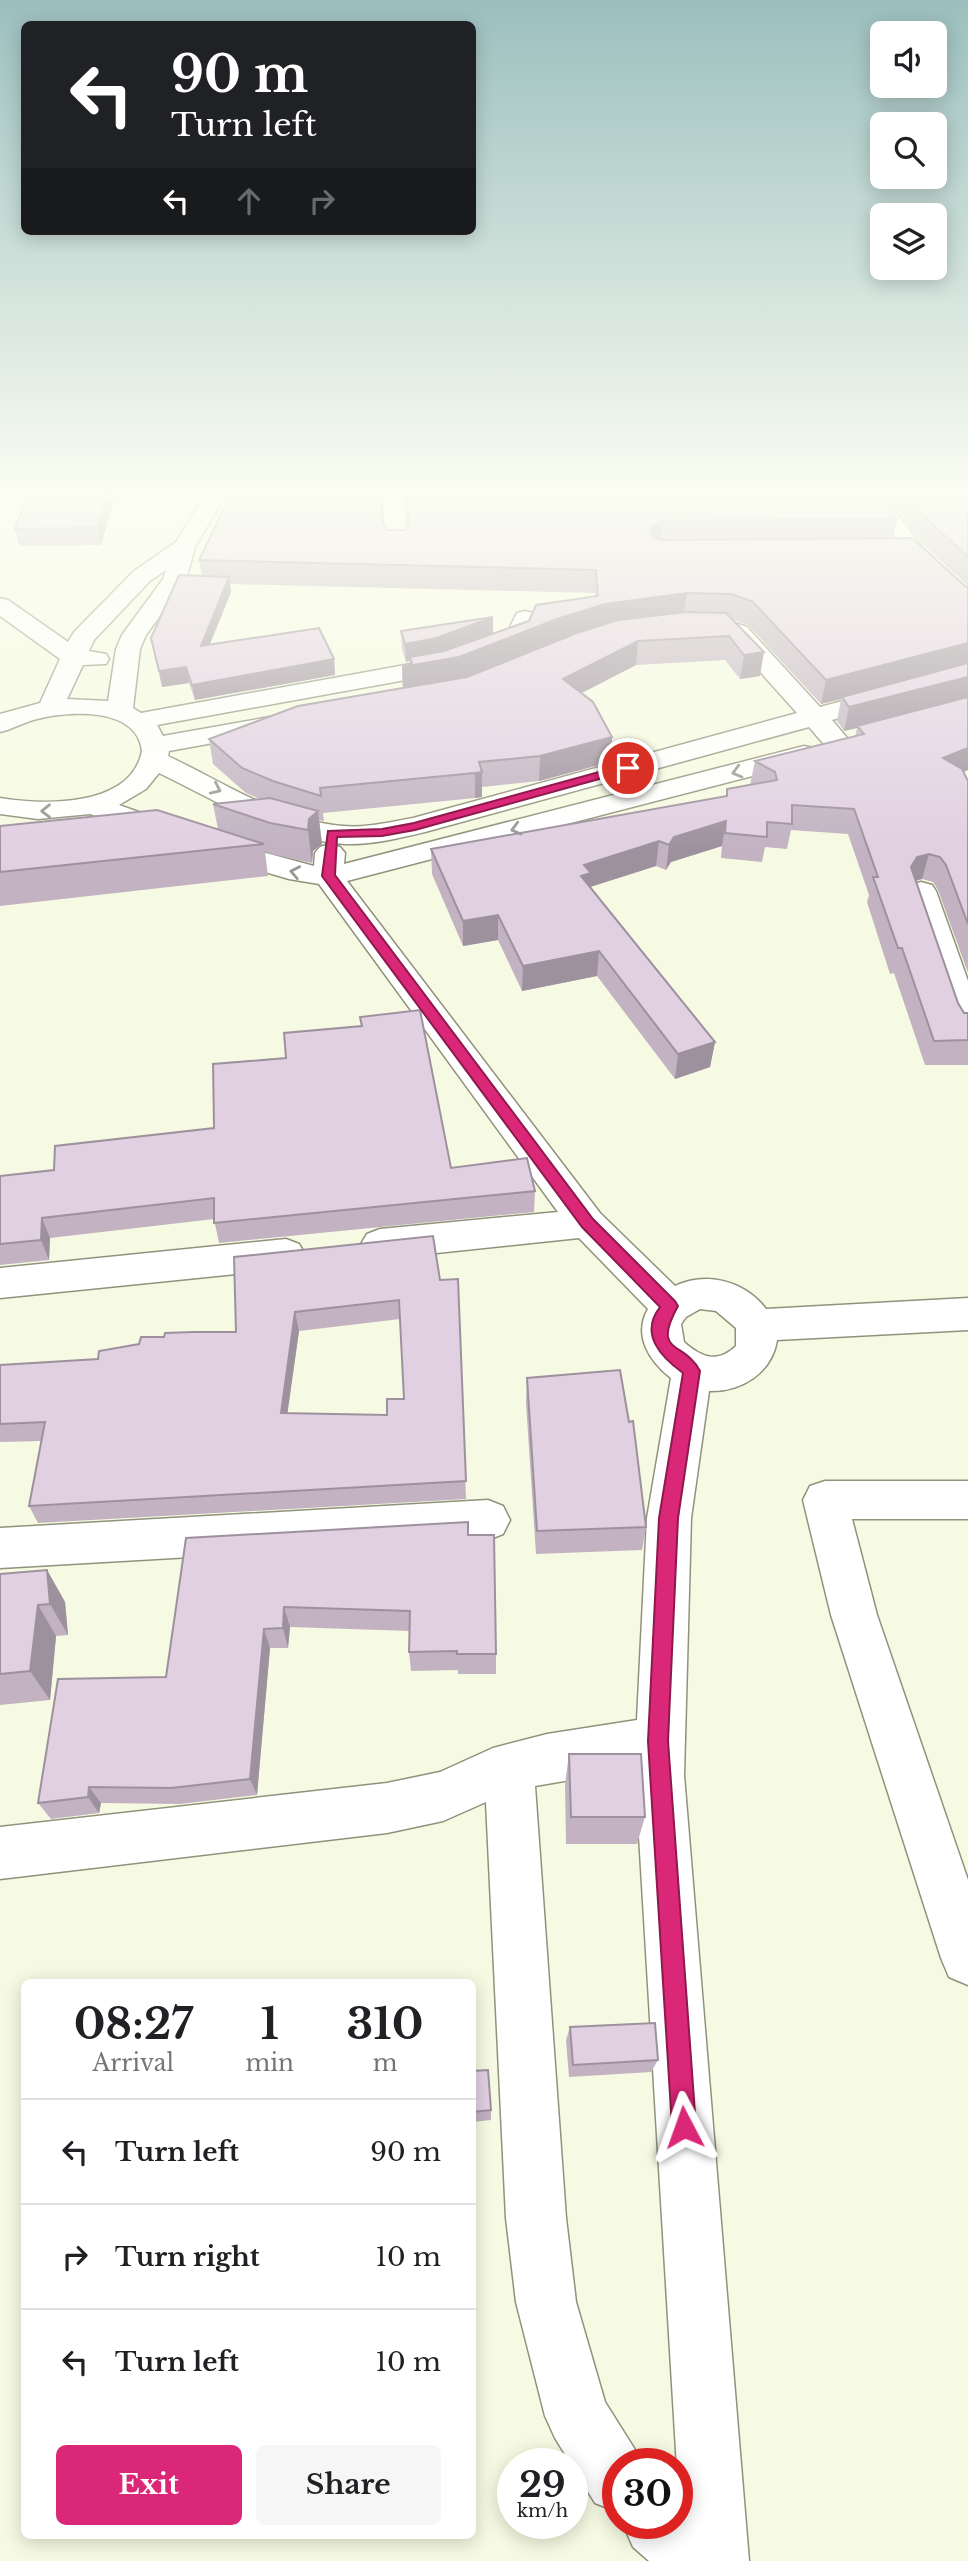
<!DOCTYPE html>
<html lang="en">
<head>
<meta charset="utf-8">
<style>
	body { margin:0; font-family:"Libre Baskerville",serif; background:#f6f6f6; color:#202124; height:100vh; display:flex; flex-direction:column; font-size:26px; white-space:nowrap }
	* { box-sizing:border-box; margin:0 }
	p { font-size:23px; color:#757577 }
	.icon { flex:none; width:38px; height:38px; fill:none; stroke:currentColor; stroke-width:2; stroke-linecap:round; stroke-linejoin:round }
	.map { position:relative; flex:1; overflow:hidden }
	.details { position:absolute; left:21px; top:1979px; width:455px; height:560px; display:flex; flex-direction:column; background:#fff; border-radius:10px; box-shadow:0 4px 18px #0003 }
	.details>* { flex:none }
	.top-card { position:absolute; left:21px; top:21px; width:455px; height:214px; border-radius:10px; box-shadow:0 4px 18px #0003; background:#202124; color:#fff; overflow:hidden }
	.tools { position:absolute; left:870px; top:21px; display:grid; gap:14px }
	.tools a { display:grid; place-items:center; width:77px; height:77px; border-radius:10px; background:#fff; box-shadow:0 4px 18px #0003; font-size:35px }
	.speed { position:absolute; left:497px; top:2448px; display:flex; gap:14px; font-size:35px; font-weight:700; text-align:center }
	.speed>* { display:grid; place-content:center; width:91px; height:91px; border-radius:50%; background:#fff; box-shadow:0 4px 18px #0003; line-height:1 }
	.speed small { font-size:18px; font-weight:400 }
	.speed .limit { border:10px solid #d22; background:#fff; color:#111 }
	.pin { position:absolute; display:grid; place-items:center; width:60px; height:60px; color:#fff; margin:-30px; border:4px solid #fff; border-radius:50%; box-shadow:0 2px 7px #0007 }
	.me { position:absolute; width:77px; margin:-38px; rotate:356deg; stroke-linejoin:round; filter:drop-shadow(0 0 5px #0008) }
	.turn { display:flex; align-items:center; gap:24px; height:147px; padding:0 35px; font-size:32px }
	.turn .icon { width:91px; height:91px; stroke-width:2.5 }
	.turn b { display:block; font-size:49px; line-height:60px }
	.lanes { display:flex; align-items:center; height:66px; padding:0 35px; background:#0003; justify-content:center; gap:35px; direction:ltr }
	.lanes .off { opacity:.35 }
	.eta { display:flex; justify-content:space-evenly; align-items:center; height:119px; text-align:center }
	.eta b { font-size:42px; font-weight:700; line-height:49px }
	.button { display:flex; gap:14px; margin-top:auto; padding:14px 35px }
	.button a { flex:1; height:80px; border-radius:10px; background:#db2777; color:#fff; font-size:28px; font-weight:700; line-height:80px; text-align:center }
	.button a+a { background:#f6f6f6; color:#202124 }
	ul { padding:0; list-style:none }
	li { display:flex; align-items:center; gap:21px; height:105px; padding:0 35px; border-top:2px solid #e0e0e0 }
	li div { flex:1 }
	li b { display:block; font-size:26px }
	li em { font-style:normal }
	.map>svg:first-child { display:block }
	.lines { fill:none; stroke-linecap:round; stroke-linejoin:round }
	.minor-casing { stroke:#90927c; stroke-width:3 }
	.minor { fill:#fff; fill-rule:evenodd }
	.wall { fill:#c2b2c2; fill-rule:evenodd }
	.shaded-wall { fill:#9e919e }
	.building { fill:#e1cfe2; stroke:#9e919e; stroke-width:2; fill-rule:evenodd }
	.oneway { stroke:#979793 }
	.route { fill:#db2777; stroke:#8e194d; stroke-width:2 }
</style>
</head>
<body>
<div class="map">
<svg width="968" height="2561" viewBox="0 0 968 2561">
	<rect width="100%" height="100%" fill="#f7fae2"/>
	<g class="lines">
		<defs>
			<g id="minor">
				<path d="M207,492H228L195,547L186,580L146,635L140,649L133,708L141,713L438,659L507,633L517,613L525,611L533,613L537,618L527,642L444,673L157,725L163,736L281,715L290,717L294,723L290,729L169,751L168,756C223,782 282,822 343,826C366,828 390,822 413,818L797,713L729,637L714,631L711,626L714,621L723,619L747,627L820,707L968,667V683L832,720L853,745L849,751C829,756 821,740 809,727L425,832C400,838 371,845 345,844C279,840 217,801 159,773L146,789L119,805L175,825L179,831L175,837L165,840L155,837L90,814L38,819L0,814V798C43,805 131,808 142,751C137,706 68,711 37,719C24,722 13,729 0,732V714L40,703L60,659L0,616V598L8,600L68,642L74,632L134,571L176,542ZM166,570L163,579L122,635L116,649L108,701L67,699L83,665L106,664L109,659L106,654L89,651L94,640L150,581Z"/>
				<polygon points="382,492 403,492 408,545 405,550 389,550 386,545"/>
				<polygon points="572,492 592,492 601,514 598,519 582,519"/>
				<polygon points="858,492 881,493 922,547 968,590 968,610 960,608 906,557 867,504 850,503 847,498 850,493"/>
				<path d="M804,746L814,748L817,754L814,760L347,881L600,1213L675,1286C706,1271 745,1281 766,1309L968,1298V1330L777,1340C772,1373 741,1392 709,1391L691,1518L684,1775L749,2561H649L633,2547L623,2524H677L679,2501L635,1769L535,1786L566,2218L576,2302L605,2402L644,2464H618V2512L595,2503L555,2438L545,2416L516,2302L506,2218L486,1802L443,1821L387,1833L0,1879V1827L387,1783L440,1772L493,1748L547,1734L637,1720L647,1518L671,1378C649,1361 633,1335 648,1309L579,1238L380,1259L367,1254L361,1244L367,1234L380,1229L558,1212L319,884L289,879L208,855L203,849L208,843L218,840L314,866L315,853L320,847L330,844L340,847L345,853L344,864ZM700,1309L716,1311L736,1328V1346C717,1364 701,1357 684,1342L681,1324L686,1317Z"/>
				<polygon points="921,882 932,885 936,891 968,981 968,1038 956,1035 952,1027 906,891 910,885"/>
				<polygon points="286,1239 299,1244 305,1254 299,1264 286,1269 0,1298 0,1268"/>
				<polygon points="825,1481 968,1481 968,1519 852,1519 877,1615 968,1880 968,1985 949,1977 941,1958 831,1615 803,1500 810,1486"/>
				<polygon points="488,1500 503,1506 510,1520 503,1534 488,1540 0,1568 0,1528"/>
			</g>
		</defs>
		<use href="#minor" class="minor-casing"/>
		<use href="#minor" class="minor"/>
	</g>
	<g class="wall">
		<polygon points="60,492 114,492 115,496 101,545 19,546 15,529"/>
		<polygon points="229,492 382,522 388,530 404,530 408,525 405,492 580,492 583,499 597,499 593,492 876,492 897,519 893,539 965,586 968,587 968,770 963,772 968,781 968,973 938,890 933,882 922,879 916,881 958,1003 964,1013 968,1013 968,1065 925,1065 894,973 890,974 867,902 869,895 848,834 791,830 787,849 765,847 762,862 721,858 722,846 671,862 666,870 656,866 590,887 715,1042 710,1067 675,1079 597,976 522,991 498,940 463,946 432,874 431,849 726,796 727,789 750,785 755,761 855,737 857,728 844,731 837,721 841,699 821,704 748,625 732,619 760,676 740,679 725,660 636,665 582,693 612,737 610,762 539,781 482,787 482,797 475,798 323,813 324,821 319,820 322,844 313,851 312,863 275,855 265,852 268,876 0,906 0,826 218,829 213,804 260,799 246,793 213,764 209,739 403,688 402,667 410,664 410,661 406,662 402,649 401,631 493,617 493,633 595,596 595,593 230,584 231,592 210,644 334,659 335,675 195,700 189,683 162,687 151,638 202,576 199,560 230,496"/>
		<polygon points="882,492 968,492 968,586 924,545"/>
		<polygon points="360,1017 451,1168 535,1191 534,1212 219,1243 214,1219 50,1238 49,1260 0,1265 0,1176 54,1170 214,1128 286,1058 361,1026"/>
		<path d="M234,1257L440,1280L458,1279L466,1499L38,1523L29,1506L42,1441L0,1442V1365L98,1359L139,1344L164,1337L236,1332ZM400,1319L404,1399L387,1415L287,1413L299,1331Z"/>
		<polygon points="527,1378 646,1527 642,1550 536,1554 526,1403"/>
		<polygon points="468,1535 496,1654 496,1674 458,1674 458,1670 411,1671 409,1652 410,1631 290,1627 288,1648 270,1648 257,1795 180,1804 101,1803 99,1813 51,1819 38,1803 166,1677 186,1538"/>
		<polygon points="47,1570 65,1602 68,1635 56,1636 50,1700 0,1705 0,1574"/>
		<polygon points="569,1754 645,1817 637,1844 566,1844 565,1784"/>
		<polygon points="570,2027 658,2060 651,2072 569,2077 566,2040"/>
		<polygon points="472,2071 491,2110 491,2120 472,2122"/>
	</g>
	<g class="shaded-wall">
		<polygon points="108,492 114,492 115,496 101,545 97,528"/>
		<polygon points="663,521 661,544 651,548 650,532 653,525"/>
		<polygon points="229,577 231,592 203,661 201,646"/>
		<polygon points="687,593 684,616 459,681 403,691 402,667 605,604"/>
		<polygon points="493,617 493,635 437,656 410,657 410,661 406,662 405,644"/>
		<polygon points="638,641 636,665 562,703 563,679"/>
		<polygon points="968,643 968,665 842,697 841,699 821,704 826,680"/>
		<polygon points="764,652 760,676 740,679 744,655"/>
		<polygon points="334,659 335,675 195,700 192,685"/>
		<polygon points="186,667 189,683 162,687 159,671"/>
		<polygon points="968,677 968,699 857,726 857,728 844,731 849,707"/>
		<polygon points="612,737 610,762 539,781 540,756"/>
		<polygon points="968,748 968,770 936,783 943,758"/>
		<polygon points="482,772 482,797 475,798 475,773"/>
		<polygon points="318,811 322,844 313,851 312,863 308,830 309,819"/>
		<polygon points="726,821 722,846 671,862 666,870 669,845 674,837"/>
		<polygon points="659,841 656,866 590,887 581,876 584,865"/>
		<polygon points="929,854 922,879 909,882 911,867 917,857"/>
		<polygon points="498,915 498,940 463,946 463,921"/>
		<polygon points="599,951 597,976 522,991 523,966"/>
		<polygon points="715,1042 710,1067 675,1079 678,1054"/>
		<polygon points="42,1218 50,1238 49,1260 41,1240"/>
		<polygon points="295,1312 299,1331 285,1431 281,1413"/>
		<polygon points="47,1570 65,1602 68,1635 50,1604"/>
		<polygon points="38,1605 56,1636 50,1700 30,1671"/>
		<polygon points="284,1607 290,1627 288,1648 283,1628"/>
		<polygon points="264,1629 270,1648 257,1795 250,1779"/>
		<polygon points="89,1787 101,1803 99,1813 88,1797"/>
	</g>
	<g class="building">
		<polygon points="60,492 108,492 97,528 15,529 29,493"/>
		<polygon points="229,492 380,492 382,522 388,530 404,530 409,523 406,492 580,492 583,499 599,499 603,492 876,492 897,519 663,521 653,525 650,532 655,538 663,540 912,538 965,586 968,587 968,643 826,680 752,601 731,594 687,593 605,604 557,619 459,657 402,667 412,663 410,657 444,651 529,621 536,605 598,596 596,570 199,560 232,492"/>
		<polygon points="905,492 968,492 968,557 930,522"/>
		<polygon points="179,575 229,577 201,646 319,628 334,659 192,685 186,667 159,671 151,638"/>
		<polygon points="687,612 726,613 764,652 744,655 729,636 638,641 563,679 593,702 612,737 540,756 479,762 482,772 475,773 320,788 321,796 273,781 242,768 209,739 298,706 467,677 577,633 618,620"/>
		<polygon points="493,617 437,638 405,644 401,631"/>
		<polygon points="968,663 968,677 849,707 842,697"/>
		<polygon points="968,697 968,748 943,758 962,769 968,781 968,924 946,865 940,857 929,854 917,857 911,867 958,1003 964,1013 968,1013 968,1040 934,1041 902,948 898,948 873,877 878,877 854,809 792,805 792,824 767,822 767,837 725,833 726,821 674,837 669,845 659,841 584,865 591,873 581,876 715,1042 678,1054 599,951 523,966 498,915 463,921 431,849 727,796 727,789 777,780 775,772 755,761 864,734 857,726"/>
		<polygon points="270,798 318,811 309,819 308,830 270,823 213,804"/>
		<polygon points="157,810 264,844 0,872 0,826"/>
		<polygon points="420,1010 451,1168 527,1158 535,1191 214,1223 214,1198 42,1218 41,1240 0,1244 0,1176 54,1170 55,1146 214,1128 213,1064 286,1058 284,1033 362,1026 360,1017"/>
		<path d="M433,1236L440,1280L458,1279L466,1481L29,1506L45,1422L0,1424V1365L98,1359L99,1351L139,1344L141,1337H164L165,1333L193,1332H236L234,1257ZM399,1300L404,1399H387V1415L281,1413L295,1312Z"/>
		<polygon points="620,1370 629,1422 633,1421 646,1527 537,1531 527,1378"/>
		<polygon points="468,1522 468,1535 494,1535 496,1654 457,1654 457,1651 409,1652 410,1611 284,1607 283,1628 264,1629 250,1779 171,1788 89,1787 88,1797 38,1803 58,1679 166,1677 186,1538"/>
		<polygon points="47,1570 50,1604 38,1605 30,1671 0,1674 0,1574"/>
		<polygon points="569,1754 641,1754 645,1817 571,1817"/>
		<polygon points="655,2023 658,2060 573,2065 570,2027"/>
		<polygon points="488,2070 491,2110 472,2112 472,2071"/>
	</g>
	<defs><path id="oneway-chevron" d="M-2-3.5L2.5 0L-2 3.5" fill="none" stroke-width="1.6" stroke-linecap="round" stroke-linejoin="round" transform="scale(1.75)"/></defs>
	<g class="oneway">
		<use href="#oneway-chevron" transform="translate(737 772) rotate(165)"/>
		<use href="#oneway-chevron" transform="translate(216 789) rotate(25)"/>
		<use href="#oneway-chevron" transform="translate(46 811) rotate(179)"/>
		<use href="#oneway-chevron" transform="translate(516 829) rotate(165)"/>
		<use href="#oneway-chevron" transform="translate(295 872) rotate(-169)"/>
	</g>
	<linearGradient id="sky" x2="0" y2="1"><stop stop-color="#9bbfbe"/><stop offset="0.58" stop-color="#fbfdf2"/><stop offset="1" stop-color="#fbfdf2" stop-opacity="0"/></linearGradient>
	<rect width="968" height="850" fill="url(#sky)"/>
	<path class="route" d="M628,764L632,765V770L415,830L382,836L337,837L335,875L593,1219L675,1301L678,1306C651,1355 684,1340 700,1371L678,1518L668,1741L696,2127L693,2135L684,2139L676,2135L672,2127L648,1741L659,1518L683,1373C661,1357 639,1334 660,1307L582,1227L322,876L328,831L382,829L414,823Z"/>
</svg>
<div class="tools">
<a><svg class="icon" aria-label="sound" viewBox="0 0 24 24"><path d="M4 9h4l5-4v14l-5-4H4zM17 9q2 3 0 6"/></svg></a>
<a><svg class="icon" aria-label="search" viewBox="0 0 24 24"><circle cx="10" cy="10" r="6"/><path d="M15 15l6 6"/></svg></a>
<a><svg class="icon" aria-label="layers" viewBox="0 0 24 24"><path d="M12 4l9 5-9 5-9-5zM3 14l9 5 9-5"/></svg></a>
</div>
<div class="speed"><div>29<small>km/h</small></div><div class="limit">30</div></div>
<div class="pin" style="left:628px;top:768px;background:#d93025"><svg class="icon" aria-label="arrive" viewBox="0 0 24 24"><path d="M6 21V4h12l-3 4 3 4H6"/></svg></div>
<svg class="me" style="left:684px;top:2127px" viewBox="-20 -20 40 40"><path d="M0-17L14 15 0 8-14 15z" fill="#db2777" stroke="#fff" stroke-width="4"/></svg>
<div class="top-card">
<div class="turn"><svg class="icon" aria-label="left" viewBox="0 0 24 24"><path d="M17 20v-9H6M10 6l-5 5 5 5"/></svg><div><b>90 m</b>Turn left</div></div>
<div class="lanes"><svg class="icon" aria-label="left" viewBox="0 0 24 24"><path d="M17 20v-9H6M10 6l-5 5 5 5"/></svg><svg class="icon off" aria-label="ahead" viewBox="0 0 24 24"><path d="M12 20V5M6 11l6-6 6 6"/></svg><svg class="icon off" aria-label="right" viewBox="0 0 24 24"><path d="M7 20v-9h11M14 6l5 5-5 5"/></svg></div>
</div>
<section class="details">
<div class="eta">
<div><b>08:27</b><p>Arrival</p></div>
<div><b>1</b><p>min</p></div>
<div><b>310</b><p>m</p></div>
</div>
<ul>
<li><svg class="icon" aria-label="left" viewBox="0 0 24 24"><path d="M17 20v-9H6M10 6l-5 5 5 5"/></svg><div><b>Turn left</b></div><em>90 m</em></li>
<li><svg class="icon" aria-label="right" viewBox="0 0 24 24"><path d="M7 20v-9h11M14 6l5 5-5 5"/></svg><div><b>Turn right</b></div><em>10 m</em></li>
<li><svg class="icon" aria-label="left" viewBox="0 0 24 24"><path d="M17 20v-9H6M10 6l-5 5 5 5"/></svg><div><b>Turn left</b></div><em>10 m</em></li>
</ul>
<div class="button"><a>Exit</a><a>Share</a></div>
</section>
</div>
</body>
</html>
